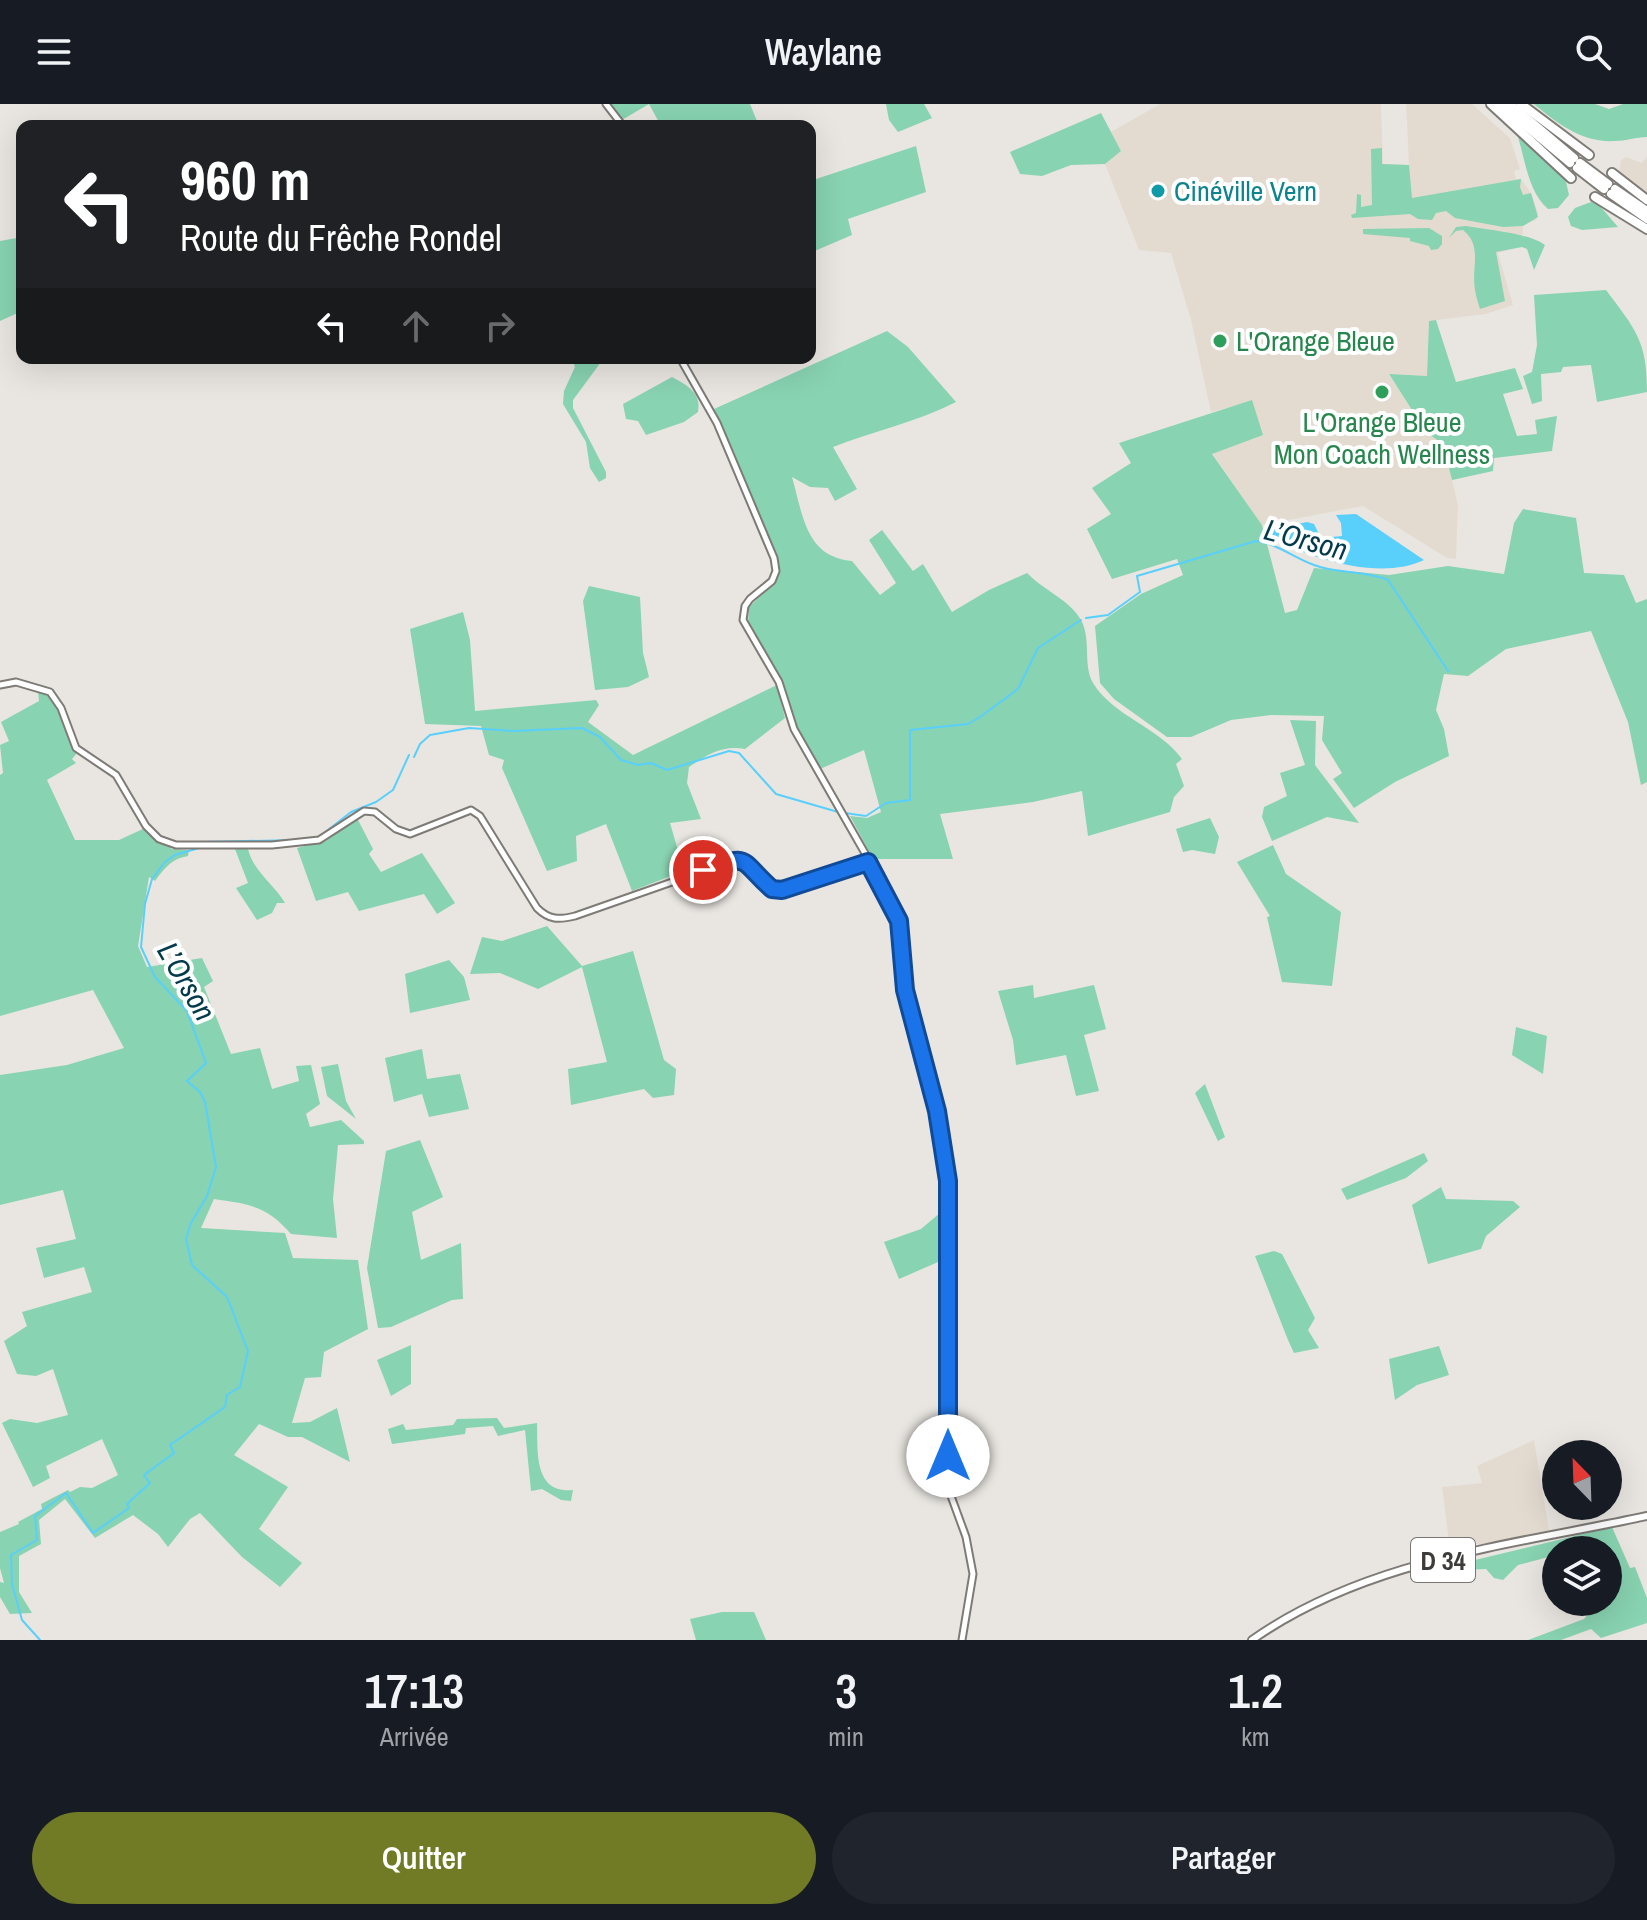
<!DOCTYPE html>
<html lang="fr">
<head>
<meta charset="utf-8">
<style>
	body { margin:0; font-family:"Archivo Narrow",sans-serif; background:#20242c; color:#f1f3f6; height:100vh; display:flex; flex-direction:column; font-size:30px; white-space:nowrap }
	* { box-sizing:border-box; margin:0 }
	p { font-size:26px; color:#9ea1a6 }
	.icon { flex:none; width:44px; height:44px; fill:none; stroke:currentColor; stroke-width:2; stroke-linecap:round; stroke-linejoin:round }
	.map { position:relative; height:1536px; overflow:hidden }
	.details { display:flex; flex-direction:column; background:#171b24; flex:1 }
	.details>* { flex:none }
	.top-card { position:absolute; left:16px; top:16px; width:800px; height:244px; border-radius:16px; box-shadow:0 8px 32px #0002; background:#202124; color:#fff; overflow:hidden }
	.needle { width:52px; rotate:337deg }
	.tools { position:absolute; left:1542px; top:1336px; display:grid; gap:16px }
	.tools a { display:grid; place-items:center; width:80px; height:80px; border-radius:50%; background:#171b24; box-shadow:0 8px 32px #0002; font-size:40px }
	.pin { position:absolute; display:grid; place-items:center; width:68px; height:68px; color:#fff; margin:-34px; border:4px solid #fff; border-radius:50%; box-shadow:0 2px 8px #0007 }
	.me { position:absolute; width:88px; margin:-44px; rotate:0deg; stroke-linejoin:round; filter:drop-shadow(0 0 6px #0008) }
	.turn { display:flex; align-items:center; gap:28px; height:168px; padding:0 32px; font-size:36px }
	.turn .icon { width:104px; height:104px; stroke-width:2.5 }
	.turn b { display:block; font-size:56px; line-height:68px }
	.lanes { display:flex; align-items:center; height:76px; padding:0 32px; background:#0003; justify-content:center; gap:40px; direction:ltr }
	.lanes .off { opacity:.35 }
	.eta { display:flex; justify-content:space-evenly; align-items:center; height:136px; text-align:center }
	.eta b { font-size:48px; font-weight:600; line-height:56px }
	.cta { display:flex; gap:16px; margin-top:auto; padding:16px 32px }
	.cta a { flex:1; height:92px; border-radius:48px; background:#717a24; color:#fff; font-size:32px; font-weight:600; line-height:92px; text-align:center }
	.cta a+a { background:#20242c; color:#f1f3f6 }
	header { display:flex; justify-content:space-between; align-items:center; height:104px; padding:0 32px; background:#171b24; font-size:36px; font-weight:600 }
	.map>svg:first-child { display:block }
	.built { fill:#e3dbd0 }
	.green { fill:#88d3b1 }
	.water { fill:#59cffb }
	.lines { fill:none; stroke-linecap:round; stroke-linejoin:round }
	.stream { stroke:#59cffb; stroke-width:2 }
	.minor-casing { stroke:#7e7b77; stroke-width:9 }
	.major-casing { stroke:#7e7b77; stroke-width:10 }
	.highway-casing { stroke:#7e7b77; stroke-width:12 }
	.minor { stroke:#fff; stroke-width:5 }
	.major { stroke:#fff; stroke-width:6 }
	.highway { stroke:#fff; stroke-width:8 }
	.route-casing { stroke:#114b97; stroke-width:20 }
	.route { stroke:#1a73e8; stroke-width:14 }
	.culture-dot { fill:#0f9aa8; stroke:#fff; stroke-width:3 }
	.leisure-dot { fill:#2e9e5b; stroke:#fff; stroke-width:3 }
	.labels { text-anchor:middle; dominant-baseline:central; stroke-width:8; stroke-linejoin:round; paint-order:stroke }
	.shield { fill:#fff; stroke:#777675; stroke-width:2 }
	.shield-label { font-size:26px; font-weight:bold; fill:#3d3c3a }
	.culture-label { font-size:28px; fill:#0d838f; stroke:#fff; text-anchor:start }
	.leisure-label { font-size:28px; fill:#27864d; stroke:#fff; text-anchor:start }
	.water-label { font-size:30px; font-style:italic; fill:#033b4d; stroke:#fff }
</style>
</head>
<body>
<header><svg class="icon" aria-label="menu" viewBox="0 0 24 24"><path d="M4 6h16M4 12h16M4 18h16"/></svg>Waylane<svg class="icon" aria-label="search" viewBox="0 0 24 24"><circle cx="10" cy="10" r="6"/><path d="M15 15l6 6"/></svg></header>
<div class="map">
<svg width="1647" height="1536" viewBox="0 0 1647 1536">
	<rect width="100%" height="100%" fill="#e9e6e1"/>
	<g class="built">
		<polygon points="1160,0 1381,0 1383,60 1409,61 1406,0 1472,0 1510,34 1520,65 1514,67 1516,75 1521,75 1531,89 1538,109 1536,116 1523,121 1522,142 1498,149 1513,201 1486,210 1429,217 1427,272 1389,271 1426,328 1443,339 1458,401 1456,455 1447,454 1363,402 1262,421 1212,349 1252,297 1211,308 1191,216 1171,149 1139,146 1105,60 1121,47 1111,28"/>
		<polygon points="1647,52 1647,92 1619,68 1621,56 1626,53 1642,59"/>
		<polygon points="1534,1336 1549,1426 1486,1441 1449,1437 1442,1383 1482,1379 1477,1362"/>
	</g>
	<g class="green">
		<polygon points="610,0 750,0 759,22 661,22 649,0 622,16"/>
		<polygon points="886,0 924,0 932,14 898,28 889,16"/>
		<path d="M1534,0H1595L1609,5L1623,0H1647V33C1636,33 1626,37 1615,37C1582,39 1557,19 1534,0Z"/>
		<polygon points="1101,9 1121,47 1105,60 1071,61 1042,72 1020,70 1010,48"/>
		<path d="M1516,27L1564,69L1569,91L1558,104L1548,105C1527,87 1525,52 1516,27Z"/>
		<polygon points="916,42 926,88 848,115 852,131 810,149 810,77"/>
		<polygon points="1382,44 1382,60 1409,61 1412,94 1521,75 1520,83 1523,91 1531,89 1538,113 1523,122 1503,123 1455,114 1446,107 1436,109 1432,116 1418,115 1410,110 1352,114 1351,111 1356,109 1357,90 1361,91 1361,103 1372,101 1371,45"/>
		<polygon points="1591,98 1599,101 1618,123 1582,126 1571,122 1568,113 1575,104"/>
		<path d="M1466,122C1488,126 1529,129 1545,141L1534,166L1527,145L1522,143L1496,148L1505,197L1480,205C1478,199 1476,192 1475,186C1471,163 1483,142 1463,126L1456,127L1449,134L1456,123Z"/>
		<polygon points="1429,124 1442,132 1442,140 1438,145 1431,146 1429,142 1410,137 1410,134 1363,130 1363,125"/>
		<polygon points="22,133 22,207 0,217 0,137"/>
		<path d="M1606,186C1636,226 1647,237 1647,288L1597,298L1591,261L1563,263L1561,268L1541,270L1542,297L1532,300L1523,272L1532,268L1537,241L1534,191Z"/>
		<polygon points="1436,216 1456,278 1515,264 1523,285 1503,290 1517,332 1537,330 1535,316 1557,312 1552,347 1494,354 1493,367 1452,376 1443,340 1426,328 1389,270 1427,272 1429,217"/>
		<path d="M887,227L908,243L956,298C917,318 874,327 833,343L857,385L835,397L828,384L810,383L792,373C803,412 806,453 852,457L880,491L896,479L869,436L882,426L913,467L923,460L952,508L989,486L1027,469C1043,486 1071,496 1082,518C1091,537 1083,561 1093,579C1113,612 1160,624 1182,655L1176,660L1184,682L1174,693L1170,708L1088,732L1082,687L1033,698L940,710L953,755H873L850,712L867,714L881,708L864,646L820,665L790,609L780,575L748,520L749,503L775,478L778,466L714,305Z"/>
		<polygon points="572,254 604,254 573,296 573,304 606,368 606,374 599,378 590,364 586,338 563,300 564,287 575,263"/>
		<path d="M672,273C687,281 702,289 698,308L684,318L646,331L638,317L626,315L623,300Z"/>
		<polygon points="1252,296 1263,331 1212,350 1262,421 1285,509 1297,506 1314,464 1389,471 1448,462 1504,470 1514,419 1523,405 1576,414 1584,469 1624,471 1636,499 1647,495 1647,678 1641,681 1628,618 1591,527 1506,545 1468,572 1444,570 1436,606 1444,625 1449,652 1395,678 1354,704 1333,675 1342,669 1322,636 1324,612 1271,611 1231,616 1191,633 1167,633 1114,595 1100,579 1095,522 1141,490 1183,471 1177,455 1112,475 1087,425 1111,410 1092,384 1131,359 1119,339"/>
		<polygon points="589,482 640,493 643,549 649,573 628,583 595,586 583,497"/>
		<path d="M463,508L470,536L475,607L596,596L599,601L588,618L633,651L777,581L785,614L745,645C723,641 708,650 689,663L687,679L701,715L670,719L684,767L632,787L606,720L576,732L577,757L547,767L502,664L504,656L489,651L481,622L425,620L410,525Z"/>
		<path d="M38,587C64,596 64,627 77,649L72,655L76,659L47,676L75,736H119L145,724L172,745L189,746L188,752C171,755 165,764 155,777L149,773L138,842L147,863L202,854L213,877L204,883L231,950L260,944L272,985L299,977L296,962L311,961L320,1000L306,1010L310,1023L341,1016L364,1037V1040L338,1041L333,1095L337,1134L291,1130C267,1102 249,1100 214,1095L201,1124L285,1129L293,1154L358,1156L368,1225L324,1248L321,1273L305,1274L292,1319L310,1318L337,1304L350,1358L302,1333H288L259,1320L234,1351L288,1383L259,1425L302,1459L280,1483L242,1453L200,1409L190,1415L168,1443L158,1430L133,1411L95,1434L65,1395L39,1416L41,1440L19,1452V1488L32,1509L10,1510L0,1493V1478L4,1479L0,1464V1428L19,1420L18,1418L42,1405L41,1400L68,1386L70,1388L80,1383L92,1384L118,1371L102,1335L46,1362L50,1374L33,1383L2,1319L10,1315L37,1319L68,1311L53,1265L36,1272L17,1270L4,1237L27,1222L22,1208L92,1188L84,1163L44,1174L36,1144L76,1135L63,1086L0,1101V971L67,961L124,944L93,886L0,912V671L3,669L0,641L9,637L1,618L39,597Z"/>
		<polygon points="1290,616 1316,617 1315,661 1359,719 1327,713 1272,737 1262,713 1264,703 1287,692 1280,669 1305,661"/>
		<polygon points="357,714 373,745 369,750 381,768 422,749 455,799 437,810 424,790 359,807 348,788 316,797 297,744 326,737"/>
		<polygon points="1210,714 1219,733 1215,750 1192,746 1183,748 1176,725"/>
		<polygon points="1273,741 1286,770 1341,808 1332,882 1282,878 1267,813 1270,812 1237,758"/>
		<path d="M235,745H248C253,767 274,780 285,799H277L272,809L257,816L236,784L248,779Z"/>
		<polygon points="547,822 582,862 633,847 664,956 676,965 674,991 653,994 644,985 571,1001 568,965 607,958 582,863 538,885 500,869 470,870 482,833 502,837"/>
		<polygon points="449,856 464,873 470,896 410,909 405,870"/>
		<polygon points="1033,881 1034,894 1094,881 1106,925 1084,931 1099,987 1076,992 1066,951 1016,961 1013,936 998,887"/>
		<polygon points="1516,923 1547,932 1543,970 1512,951"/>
		<polygon points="422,945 427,975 460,970 469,1005 429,1013 422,990 394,998 385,954"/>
		<polygon points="338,960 346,997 356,1015 327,992 321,963"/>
		<polygon points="1205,980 1225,1033 1218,1037 1195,989"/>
		<polygon points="420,1036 443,1093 412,1108 421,1156 461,1139 463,1195 452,1196 391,1223 378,1224 367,1164 386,1047"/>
		<polygon points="1424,1049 1428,1057 1406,1074 1347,1096 1341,1085"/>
		<polygon points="1441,1083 1446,1095 1513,1097 1520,1103 1486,1132 1481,1145 1428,1160 1412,1101"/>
		<polygon points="947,1103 945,1155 899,1175 884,1138 921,1125"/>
		<polygon points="1274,1147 1282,1150 1315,1214 1308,1226 1319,1244 1294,1249 1288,1236 1255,1152"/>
		<polygon points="411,1241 411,1280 391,1292 377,1256"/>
		<polygon points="1439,1242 1449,1271 1417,1281 1395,1296 1389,1255"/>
		<path d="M497,1314L504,1324L537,1319C538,1346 533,1390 573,1386L571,1397L561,1396L542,1385L531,1387L525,1326L498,1332L493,1322L466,1324L465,1330L392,1340L388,1325L403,1320L406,1326L453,1321L457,1315Z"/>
		<polygon points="1612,1423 1630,1464 1635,1463 1647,1494 1647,1519 1601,1534 1591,1525 1561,1536 1528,1536 1584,1515 1599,1498 1608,1498 1608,1446 1594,1446 1591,1438 1570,1446 1556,1446 1556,1451 1518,1461 1503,1476 1494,1474 1486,1465 1462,1466 1475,1456"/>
		<polygon points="722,1508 754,1508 766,1536 696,1536 690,1515"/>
	</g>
	<path class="water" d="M1356,410L1424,456C1381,477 1310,455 1271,433L1272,425L1307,418L1314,420L1321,434L1342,432L1341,419L1336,411Z"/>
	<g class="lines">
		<g class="stream">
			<path d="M1086,514L1108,511L1140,488L1137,472L1256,437C1278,440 1294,454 1314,461C1337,470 1364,466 1388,476L1448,567"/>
			<polyline points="414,653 420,640 430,631 469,624 513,627 582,624 600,633 621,656 638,661 651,659 667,666 729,647 739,649 776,690 838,708"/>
			<polyline points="845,709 866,712 886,699 910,696 910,626 968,620 980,613 1018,585 1038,544 1081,516"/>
			<polyline points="303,735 319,733 351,708 376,698 393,686 409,651"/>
			<polyline points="200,738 297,736"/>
			<polyline points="40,1536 22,1516 12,1480 11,1451 37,1436 35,1412 66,1389 93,1429 129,1404 127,1400 150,1379 144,1371 174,1349 170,1341 225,1303 227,1291 240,1283 248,1247 227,1193 192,1161 186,1135 191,1119 207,1092 216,1063 205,998 200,988 187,977 206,959 187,907 155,873 141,843 145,800 152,775 165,758 175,751 199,744"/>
		</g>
		<defs>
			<g id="minor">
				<polyline points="606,0 623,22"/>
				<polyline points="680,254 717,319 774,454 776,467 772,477 750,495 745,502 743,516 779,578 794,625 874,765 899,817 905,886 937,1007 949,1086 948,1358 951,1392 966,1433 973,1470 962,1536"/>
				<path d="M0,581L16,578L50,588L61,604L76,644L116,671L146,722L159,735L176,741H272L319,736L364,707L375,708L396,725L410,730L471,706L480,712L537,804C549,816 559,816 575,812L732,757C757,755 759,783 782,786L869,759"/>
			</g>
			<path id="major" d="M1252,1536C1367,1455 1513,1441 1647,1412"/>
			<g id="highway">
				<polyline points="1491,0 1571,74"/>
				<polyline points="1500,0 1570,59"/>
				<polyline points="1510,0 1574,54"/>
				<polyline points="1521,0 1589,51"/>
				<polyline points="1580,59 1608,80"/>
				<polyline points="1577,64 1604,85"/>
				<polyline points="1612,69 1647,96"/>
				<polyline points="1615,85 1647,107"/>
				<polyline points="1611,90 1647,115"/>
				<polyline points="1595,93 1647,125"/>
			</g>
		</defs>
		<use href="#minor" class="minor-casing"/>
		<use href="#major" class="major-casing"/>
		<use href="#highway" class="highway-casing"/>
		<use href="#minor" class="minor"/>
		<use href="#major" class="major"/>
		<use href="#highway" class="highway"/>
	</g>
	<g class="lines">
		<defs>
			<path id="route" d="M703,766C752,749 738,755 772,785L782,786L868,758L899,817L905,886L937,1007L948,1077V1352"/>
		</defs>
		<use href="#route" class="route-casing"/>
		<use href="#route" class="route"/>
	</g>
	<circle class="culture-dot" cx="1158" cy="87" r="8"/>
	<g class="leisure-dot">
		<circle cx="1220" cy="237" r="8"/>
		<circle cx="1382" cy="288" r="8"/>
	</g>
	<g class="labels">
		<rect class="shield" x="1411" y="1434" width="64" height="44" rx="6"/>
		<g class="shield-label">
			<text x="1443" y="1456">D 34</text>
		</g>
		<g class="culture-label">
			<text x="1174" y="87">Cinéville Vern</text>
		</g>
		<g class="leisure-label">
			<text x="1236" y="237">L'Orange Bleue</text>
			<text x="1382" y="318" text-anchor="middle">L'Orange Bleue<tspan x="1382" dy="32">Mon Coach Wellness</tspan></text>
		</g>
		<g class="water-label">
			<text transform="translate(1306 435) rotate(15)">L’Orson</text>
			<text transform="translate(187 877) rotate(60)">L’Orson</text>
		</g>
	</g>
</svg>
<div class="tools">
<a><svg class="needle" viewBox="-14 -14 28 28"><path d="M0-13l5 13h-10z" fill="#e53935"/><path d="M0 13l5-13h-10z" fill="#9ea1a6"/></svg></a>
<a><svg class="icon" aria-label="layers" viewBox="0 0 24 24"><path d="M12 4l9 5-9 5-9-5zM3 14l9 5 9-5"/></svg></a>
</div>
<div class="pin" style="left:703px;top:766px;background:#d93025"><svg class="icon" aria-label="arrive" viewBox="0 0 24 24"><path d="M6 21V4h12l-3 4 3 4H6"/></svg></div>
<svg class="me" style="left:948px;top:1352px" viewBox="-20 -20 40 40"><circle r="19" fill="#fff"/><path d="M0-13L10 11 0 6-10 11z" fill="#1a73e8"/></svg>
<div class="top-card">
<div class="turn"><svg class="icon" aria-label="left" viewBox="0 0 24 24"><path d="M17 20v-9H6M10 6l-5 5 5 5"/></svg><div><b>960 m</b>Route du Frêche Rondel</div></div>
<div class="lanes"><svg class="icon" aria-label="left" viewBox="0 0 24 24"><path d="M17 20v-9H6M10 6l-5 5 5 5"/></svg><svg class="icon off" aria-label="ahead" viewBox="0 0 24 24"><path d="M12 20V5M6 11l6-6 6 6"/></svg><svg class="icon off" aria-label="right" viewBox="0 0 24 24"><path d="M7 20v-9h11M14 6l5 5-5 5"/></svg></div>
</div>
</div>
<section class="details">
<div class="eta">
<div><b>17:13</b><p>Arrivée</p></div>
<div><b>3</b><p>min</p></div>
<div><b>1.2</b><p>km</p></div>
</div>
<div class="cta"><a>Quitter</a><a>Partager</a></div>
</section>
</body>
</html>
